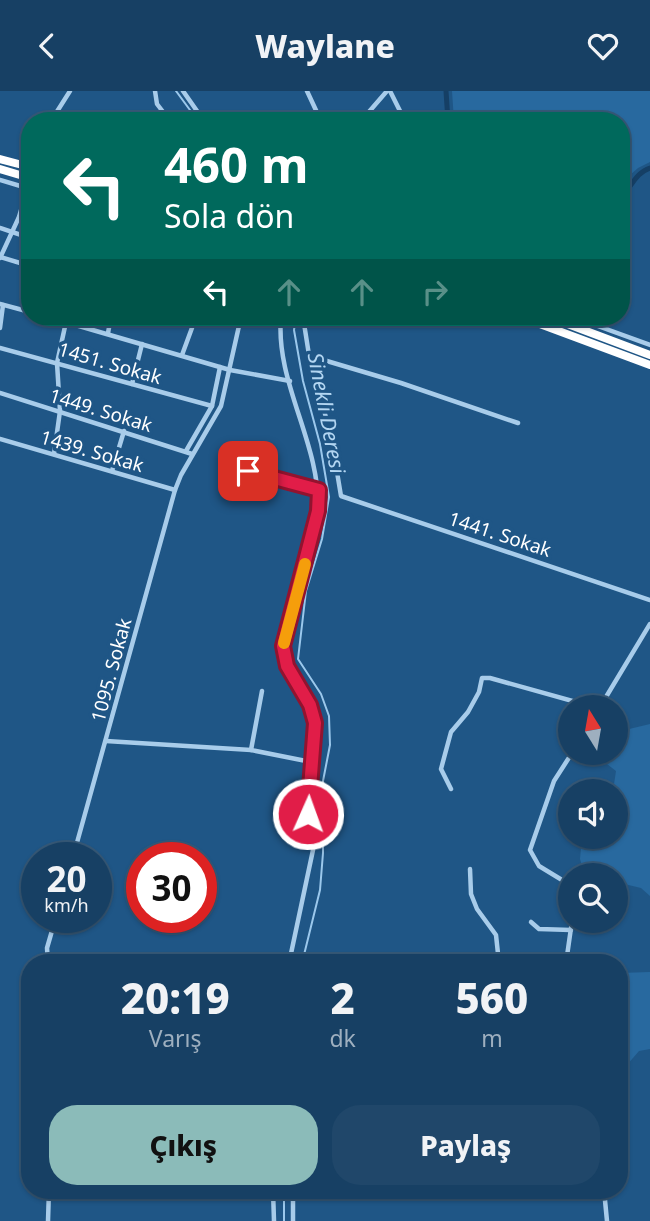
<!DOCTYPE html>
<html lang="tr">
<head>
<meta charset="utf-8">
<style>
	body { margin:0; font-family:"Noto Sans",sans-serif; background:#20476a; color:#f1f3f6; height:100vh; display:flex; flex-direction:column; font-size:26px; white-space:nowrap }
	* { box-sizing:border-box; margin:0 }
	p { font-size:23px; color:#9eafbf }
	.icon { flex:none; width:38px; height:38px; fill:none; stroke:currentColor; stroke-width:2; stroke-linecap:round; stroke-linejoin:round }
	.map { position:relative; flex:1; overflow:hidden }
	.drawer { position:absolute; left:21px; top:863px; width:607px; height:245px; display:flex; flex-direction:column; background:#174064; border-radius:28px; box-shadow:0 2px 5px #0004,0 0 0 2px #365978 }
	.drawer>* { flex:none }
	.hud { position:absolute; left:21px; top:21px; width:609px; height:214px; border-radius:28px; box-shadow:0 2px 5px #0004,0 0 0 2px #365978; background:#00695c; color:#fff; overflow:hidden }
	.needle { width:46px; rotate:349deg }
	.fabs { position:absolute; left:558px; top:604px; display:grid; gap:14px }
	.fabs a { display:grid; place-items:center; width:70px; height:70px; border-radius:50%; background:#174064; box-shadow:0 2px 5px #0004,0 0 0 2px #365978; font-size:35px }
	.speed { position:absolute; left:21px; top:751px; display:flex; gap:14px; font-size:35px; font-weight:700; text-align:center }
	.speed>* { display:grid; place-content:center; width:91px; height:91px; border-radius:50%; background:#174064; box-shadow:0 2px 5px #0004,0 0 0 2px #365978; line-height:1 }
	.speed small { font-size:18px; font-weight:400 }
	.speed .limit { border:10px solid #d22; background:#fff; color:#111 }
	.pin { position:absolute; display:grid; place-items:center; width:60px; height:60px; color:#fff; margin:-30px; border-radius:14px; box-shadow:0 4px 10px #0006 }
	.me { position:absolute; width:77px; margin:-38px; rotate:2deg; stroke-linejoin:round; filter:drop-shadow(0 0 5px #0008) }
	.turn { display:flex; align-items:center; gap:24px; height:147px; padding:0 28px; font-size:32px }
	.turn .icon { width:91px; height:91px; stroke-width:2.5 }
	.turn b { display:block; font-size:49px; line-height:60px }
	.lanes { display:flex; align-items:center; height:66px; padding:0 28px; background:#0003; justify-content:center; gap:35px; direction:ltr }
	.lanes .off { opacity:.35 }
	.eta { display:flex; justify-content:space-evenly; align-items:center; height:119px; text-align:center }
	.eta b { font-size:42px; font-weight:800; line-height:49px }
	.primary-button { display:flex; gap:14px; margin-top:auto; padding:14px 28px }
	.primary-button a { flex:1; height:80px; border-radius:28px; background:#8bbbb9; color:#111; font-size:28px; font-weight:800; line-height:80px; text-align:center }
	.primary-button a+a { background:#20476a; color:#f1f3f6 }
	header { display:flex; justify-content:space-between; align-items:center; height:91px; padding:0 28px; background:#174064; font-size:32px; font-weight:800 }
	.map>svg:first-child { display:block }
	.green { fill:#28699f }
	.lines { fill:none; stroke-linecap:round; stroke-linejoin:round }
	.stream { stroke:#9bc8ec; stroke-width:2 }
	.canal { stroke:#153f65; stroke-width:5 }
	.street { stroke:#a8ccea; stroke-width:4.5 }
	.highway { stroke:#fff; stroke-width:8 }
	.route-casing { stroke:#92132f; stroke-width:18 }
	.route { stroke:#e11d48; stroke-width:12 }
	.slow { stroke:#f59e0b; stroke-width:12 }
	.labels { text-anchor:middle; dominant-baseline:central; stroke-width:7; stroke-linejoin:round; paint-order:stroke }
	.street-label { font-size:19px; fill:#fff; stroke:#1f5686 }
	.water-label { font-size:21px; font-style:italic; fill:#b3d6f2; stroke:#1f5686 }
</style>
</head>
<body>
<header><svg class="icon" aria-label="back" viewBox="0 0 24 24"><path d="M15 5l-7 7 7 7"/></svg>Waylane<svg class="icon" aria-label="heart" viewBox="0 0 24 24"><path d="M12 20l-8-8c-3-5 5-10 8-4 3-6 11-1 8 4z"/></svg></header>
<div class="map">
<svg width="650" height="1130" viewBox="0 0 650 1130">
	<rect width="100%" height="100%" fill="#1f5686"/>
	<g class="green">
		<polygon points="452,0 650,0 650,71 638,77 621,92 621,30 454,30"/>
		<polygon points="650,633 650,805 641,797 616,791 616,784 585,784 580,768 582,746 616,746 616,700 613,700 616,680 607,673 604,662 616,662 616,638 625,639"/>
		<polygon points="650,881 650,958 639,960 620,982 620,882"/>
	</g>
	<g class="lines">
		<g class="stream">
			<polyline points="176,0 198,30"/>
			<polyline points="296,226 294,239 303,290 320,353 329,406 322,448 306,500 298,568 321,603 329,625 330,654 323,690 323,762 320,799 302,872"/>
			<polyline points="284,1130 284,1099"/>
		</g>
		<g class="canal">
			<polyline points="446,0 448,30"/>
			<path d="M621,106C632,96 635,82 650,77"/>
		</g>
		<g class="street">
			<polyline points="155,0 157,13 170,30"/>
			<polyline points="183,0 204,30"/>
			<polyline points="307,0 321,30"/>
			<polyline points="390,0 405,30"/>
			<polyline points="51,30 70,0"/>
			<polyline points="361,30 387,0"/>
			<polyline points="0,89 27,97"/>
			<polyline points="19,126 30,129"/>
			<polyline points="0,137 30,147"/>
			<polyline points="0,166 30,175"/>
			<polyline points="0,167 19,126 30,89"/>
			<polyline points="0,213 30,221"/>
			<polyline points="48,226 230,279 290,290"/>
			<polyline points="204,226 240,233"/>
			<path d="M281,226C275,292 321,353 318,420L283,555C289,583 309,602 314,630C318,650 308,683 308,705C307,724 314,740 313,759L289,872"/>
			<polyline points="303,226 309,264 331,345 341,405 650,509"/>
			<polyline points="573,226 650,254"/>
			<polyline points="0,237 3,214"/>
			<polyline points="108,242 111,226"/>
			<polyline points="0,257 212,315"/>
			<polyline points="182,264 196,226"/>
			<polyline points="310,265 401,292 518,332"/>
			<polyline points="132,293 142,253"/>
			<polyline points="0,302 192,363"/>
			<polyline points="0,348 175,399"/>
			<polyline points="186,360 212,315 220,276"/>
			<polyline points="54,363 60,320 57,272 66,231"/>
			<polyline points="112,380 124,340"/>
			<polyline points="248,380 319,399"/>
			<polyline points="600,616 650,533"/>
			<polyline points="106,650 251,659 311,671"/>
			<polyline points="251,659 262,600"/>
			<polyline points="451,698 441,678 451,641 468,621 479,601 482,587 490,587 594,616"/>
			<polyline points="73,766 175,399 181,384 221,315 241,226"/>
			<polyline points="470,778 471,803 477,818 496,844 499,872"/>
			<polyline points="570,800 562,789 539,775 530,759 554,690 572,662"/>
			<polyline points="531,831 539,838 571,839"/>
			<polyline points="48,872 47,857 56,826"/>
			<polyline points="566,872 572,830"/>
			<polyline points="273,1099 274,1130"/>
			<polyline points="604,1099 607,1130"/>
			<polyline points="48,1130 49,1099"/>
			<polyline points="293,1130 293,1099"/>
		</g>
		<g class="highway">
			<polyline points="0,68 30,76"/>
			<polyline points="0,78 30,87"/>
			<polyline points="521,226 650,274"/>
			<polyline points="549,226 650,264"/>
		</g>
	</g>
	<g class="lines">
		<defs>
			<polyline id="route" points="248,380 319,399 318,420 283,555 287,575 310,614 315,632 308,723"/>
		</defs>
		<use href="#route" class="route-casing"/>
		<use href="#route" class="route"/>
		<polyline class="slow" points="284,552 305,473"/>
	</g>
	<g class="labels">
		<g class="street-label">
			<text transform="translate(110 272) rotate(16)">1451. Sokak</text>
			<text transform="translate(101 319) rotate(17)">1449. Sokak</text>
			<text transform="translate(92 360) rotate(16)">1439. Sokak</text>
			<text transform="translate(500 443) rotate(18)">1441. Sokak</text>
			<text transform="translate(111 579) rotate(-75)">1095. Sokak</text>
		</g>
		<g class="water-label">
			<text transform="translate(327 322) rotate(79)">Sinekli Deresi</text>
		</g>
	</g>
</svg>
<div class="fabs">
<a><svg class="needle" viewBox="-14 -14 28 28"><path d="M0-13l5 13h-10z" fill="#e53935"/><path d="M0 13l5-13h-10z" fill="#9eafbf"/></svg></a>
<a><svg class="icon" aria-label="sound" viewBox="0 0 24 24"><path d="M4 9h4l5-4v14l-5-4H4zM17 9q2 3 0 6"/></svg></a>
<a><svg class="icon" aria-label="search" viewBox="0 0 24 24"><circle cx="10" cy="10" r="6"/><path d="M15 15l6 6"/></svg></a>
</div>
<div class="speed"><div>20<small>km/h</small></div><div class="limit">30</div></div>
<div class="pin" style="left:248px;top:380px;background:#d93025"><svg class="icon" aria-label="arrive" viewBox="0 0 24 24"><path d="M6 21V4h12l-3 4 3 4H6"/></svg></div>
<svg class="me" style="left:308px;top:723px" viewBox="-20 -20 40 40"><circle r="17" fill="#e11d48" stroke="#fff" stroke-width="3"/><path d="M0-11L8 9 0 5-8 9z" fill="#fff"/></svg>
<div class="hud">
<div class="turn"><svg class="icon" aria-label="left" viewBox="0 0 24 24"><path d="M17 20v-9H6M10 6l-5 5 5 5"/></svg><div><b>460 m</b>Sola dön</div></div>
<div class="lanes"><svg class="icon" aria-label="left" viewBox="0 0 24 24"><path d="M17 20v-9H6M10 6l-5 5 5 5"/></svg><svg class="icon off" aria-label="ahead" viewBox="0 0 24 24"><path d="M12 20V5M6 11l6-6 6 6"/></svg><svg class="icon off" aria-label="ahead" viewBox="0 0 24 24"><path d="M12 20V5M6 11l6-6 6 6"/></svg><svg class="icon off" aria-label="right" viewBox="0 0 24 24"><path d="M7 20v-9h11M14 6l5 5-5 5"/></svg></div>
</div>
<section class="drawer">
<div class="eta">
<div><b>20:19</b><p>Varış</p></div>
<div><b>2</b><p>dk</p></div>
<div><b>560</b><p>m</p></div>
</div>
<div class="primary-button"><a>Çıkış</a><a>Paylaş</a></div>
</section>
</div>
</body>
</html>
